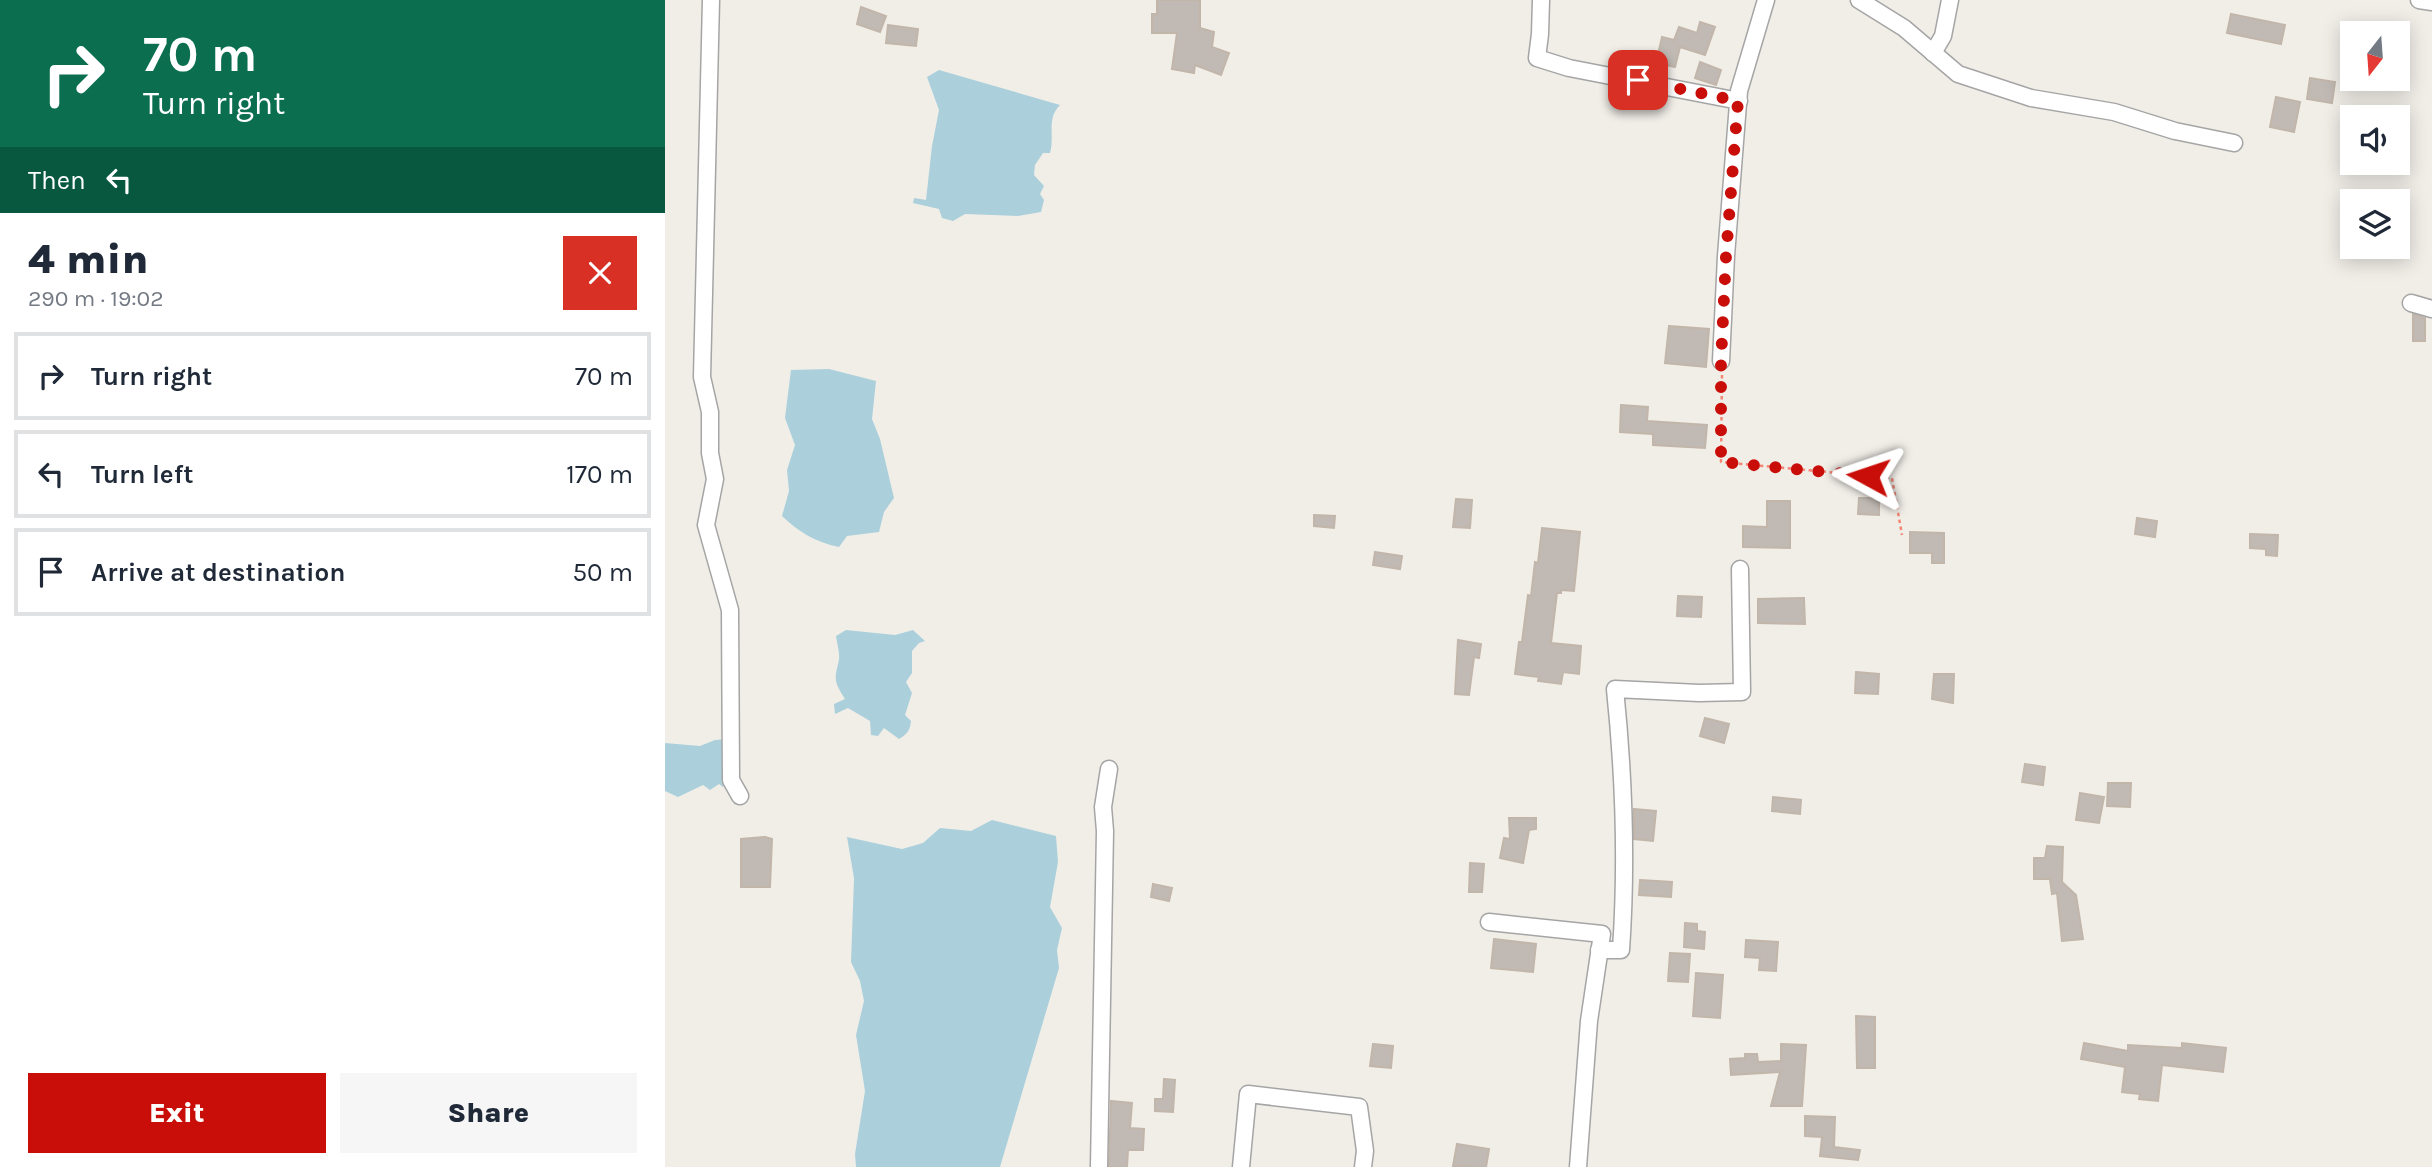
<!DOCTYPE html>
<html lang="en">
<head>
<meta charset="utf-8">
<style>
	body { margin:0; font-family:Karla,sans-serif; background:#f6f6f7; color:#1f2937; height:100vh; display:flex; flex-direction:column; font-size:26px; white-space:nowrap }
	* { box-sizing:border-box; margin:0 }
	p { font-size:23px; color:#747a83 }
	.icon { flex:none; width:38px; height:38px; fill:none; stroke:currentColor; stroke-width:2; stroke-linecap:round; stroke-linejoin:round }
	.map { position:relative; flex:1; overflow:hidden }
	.side { display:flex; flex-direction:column; background:#fff; width:665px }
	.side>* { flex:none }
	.banner { background:#0b6e4f; color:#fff; overflow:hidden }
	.needle { width:46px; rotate:197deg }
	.controls { position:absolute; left:1675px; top:21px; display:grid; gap:14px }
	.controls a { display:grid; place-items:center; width:70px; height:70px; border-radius:0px; background:#fff; box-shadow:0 4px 18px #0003; font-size:35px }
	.pin { position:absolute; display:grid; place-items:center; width:60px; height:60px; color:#fff; margin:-30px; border-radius:14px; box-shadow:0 4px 10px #0006 }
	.me { position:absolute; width:77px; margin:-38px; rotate:275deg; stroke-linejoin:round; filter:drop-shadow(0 0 5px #0008) }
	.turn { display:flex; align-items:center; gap:24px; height:147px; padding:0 28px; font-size:32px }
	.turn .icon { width:91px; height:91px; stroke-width:2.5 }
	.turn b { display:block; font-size:49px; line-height:60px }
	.then { display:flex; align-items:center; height:66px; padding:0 28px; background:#0003; gap:14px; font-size:26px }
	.round { display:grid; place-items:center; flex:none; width:74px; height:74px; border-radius:0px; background:#f6f6f7 }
	.headline { display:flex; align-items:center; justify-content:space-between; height:119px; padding:0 28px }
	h1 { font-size:42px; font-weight:800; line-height:52px }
	.action { display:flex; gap:14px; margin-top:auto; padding:14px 28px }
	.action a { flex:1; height:80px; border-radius:0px; background:#c90e09; color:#fff; font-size:28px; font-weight:800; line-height:80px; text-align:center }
	.action a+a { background:#f6f6f7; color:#1f2937 }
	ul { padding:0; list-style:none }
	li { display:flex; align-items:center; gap:21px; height:88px; margin:0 14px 10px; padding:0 14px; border:4px solid #e0e1e3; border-radius:0px }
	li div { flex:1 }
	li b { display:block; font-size:26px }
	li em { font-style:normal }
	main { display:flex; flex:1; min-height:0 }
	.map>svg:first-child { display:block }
	.water { fill:#abd0dc }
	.building { fill:#c1bab4; stroke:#c2b6ab; stroke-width:2 }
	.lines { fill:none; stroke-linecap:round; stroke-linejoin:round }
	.minor-casing { stroke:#a5a5a5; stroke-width:19 }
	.path { stroke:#f48676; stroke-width:2.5; stroke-dasharray:3.5 3.5; stroke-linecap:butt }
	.minor { stroke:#fff; stroke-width:16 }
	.route { stroke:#c90e09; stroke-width:12; stroke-dasharray:0 21.6 }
</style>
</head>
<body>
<main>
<section class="side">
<div class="banner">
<div class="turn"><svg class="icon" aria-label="right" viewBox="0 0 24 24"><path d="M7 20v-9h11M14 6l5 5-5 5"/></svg><div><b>70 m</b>Turn right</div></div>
<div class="then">Then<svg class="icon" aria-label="left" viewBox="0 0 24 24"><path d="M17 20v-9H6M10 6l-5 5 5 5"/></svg></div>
</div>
<div class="headline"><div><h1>4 min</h1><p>290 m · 19:02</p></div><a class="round" style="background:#d93025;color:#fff"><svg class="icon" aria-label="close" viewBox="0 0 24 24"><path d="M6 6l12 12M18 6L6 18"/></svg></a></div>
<ul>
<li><svg class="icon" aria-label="right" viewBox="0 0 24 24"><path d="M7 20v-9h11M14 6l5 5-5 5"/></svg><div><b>Turn right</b></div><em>70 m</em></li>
<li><svg class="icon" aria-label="left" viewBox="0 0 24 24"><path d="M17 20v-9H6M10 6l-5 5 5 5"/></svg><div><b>Turn left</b></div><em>170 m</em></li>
<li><svg class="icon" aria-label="arrive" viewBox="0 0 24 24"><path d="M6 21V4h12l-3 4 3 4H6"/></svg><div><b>Arrive at destination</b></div><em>50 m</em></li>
</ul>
<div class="action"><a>Exit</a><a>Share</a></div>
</section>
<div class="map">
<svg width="1767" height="1167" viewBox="0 0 1767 1167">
	<rect width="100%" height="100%" fill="#f1eee8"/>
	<g class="water">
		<path d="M274,70L395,105C381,119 390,135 385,153H378L370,165L369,175L379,186L375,194L379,200L376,212L353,216L300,214L288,221L277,218L274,209L248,203L249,198L261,200L267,146L274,110L262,77Z"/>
		<path d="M164,369L211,381L207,419L215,439L229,498L219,512L214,532L182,536L174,547C150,542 134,532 117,516L124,491L122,470L130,445L120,418L126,370Z"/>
		<path d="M181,630L230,635L248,630L260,641L254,643L247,651V673L241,682L247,693L240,715L246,721C245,731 242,734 234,739L219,728L213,736L206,735L205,721L183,708L170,714L169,704L180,699C169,681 169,680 174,660C175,654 172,643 171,636Z"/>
		<polygon points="61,739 58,787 54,784 45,790 38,785 13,797 0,791 0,743 35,746 50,740"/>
		<polygon points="327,820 391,836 393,862 385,907 397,928 392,950 394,968 335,1167 191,1167 190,1154 200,1091 191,1035 199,1001 195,981 186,962 189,878 182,837 237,849 258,843 275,828 306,831"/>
	</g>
	<g class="building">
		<polygon points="492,0 535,0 535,28 549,32 547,47 564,53 556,75 530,65 529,73 507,69 512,33 487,33 487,14 492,14"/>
		<polygon points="196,7 221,16 215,32 192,24"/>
		<polygon points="1566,14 1620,25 1616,44 1562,33"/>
		<polygon points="1035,22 1050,27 1040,55 1015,47 1010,67 991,63 997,37 1009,40 1014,27 1032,33"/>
		<polygon points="223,25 253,29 251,46 221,43"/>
		<polygon points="1035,62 1056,70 1051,85 1030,78"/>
		<polygon points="1645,78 1670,82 1667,103 1642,99"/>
		<polygon points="1611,97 1635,102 1629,132 1605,127"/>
		<polygon points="1748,314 1760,318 1760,341 1748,341"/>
		<polygon points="1004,326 1044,329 1041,367 1000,363"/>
		<polygon points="956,405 983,407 982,421 1042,425 1040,448 988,445 988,434 955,432"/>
		<polygon points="1194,498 1214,498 1214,515 1193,514"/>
		<polygon points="791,499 807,500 805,528 788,527"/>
		<polygon points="1102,501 1125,501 1125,548 1078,547 1078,526 1102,527"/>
		<polygon points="649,515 670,516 669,528 649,526"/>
		<polygon points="1472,518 1492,521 1490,537 1470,534"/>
		<polygon points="877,528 915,532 909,591 896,590 896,593 892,593 886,643 916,646 914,674 898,672 896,684 873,681 874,677 850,674 854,642 857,642 863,595 866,596 870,562 873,563"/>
		<polygon points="1245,532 1279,533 1279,563 1267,563 1267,553 1245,553"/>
		<polygon points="1585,534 1613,535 1612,556 1601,555 1601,549 1585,548"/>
		<polygon points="710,552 737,556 735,569 708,565"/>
		<polygon points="1013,596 1037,597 1036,617 1012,616"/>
		<polygon points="1139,598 1140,624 1093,623 1093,599"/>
		<polygon points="793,640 816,644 814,658 809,657 804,695 790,694"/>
		<polygon points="1191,672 1214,674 1213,694 1190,693"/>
		<polygon points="1269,674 1289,674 1288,703 1267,699"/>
		<polygon points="1040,718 1064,724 1059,743 1035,736"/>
		<polygon points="1360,764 1380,767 1378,785 1357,782"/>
		<polygon points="1443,783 1466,783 1465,807 1442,806"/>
		<polygon points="1415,793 1439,797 1434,823 1411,820"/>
		<polygon points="1108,797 1136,800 1135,814 1107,811"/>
		<polygon points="969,809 991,811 988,841 969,839"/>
		<polygon points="844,818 871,818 871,829 864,830 858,863 835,858 839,838 845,839"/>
		<polygon points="100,837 107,839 105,887 76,887 76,839"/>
		<polygon points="1382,846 1398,847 1397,882 1411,895 1418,939 1397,941 1392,893 1387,894 1385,879 1369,879 1369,858 1380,858"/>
		<polygon points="805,863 819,864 817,892 804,892"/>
		<polygon points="975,880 1007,882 1006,897 974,895"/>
		<polygon points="488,884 507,888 504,901 486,897"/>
		<polygon points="1020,923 1032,924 1032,931 1040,932 1039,949 1019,947"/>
		<polygon points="829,939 871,944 868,972 826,968"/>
		<polygon points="1081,940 1113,942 1111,971 1094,970 1095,958 1080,957"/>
		<polygon points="1005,953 1025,954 1023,982 1003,981"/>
		<polygon points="1031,973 1058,975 1055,1018 1028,1016"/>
		<polygon points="1191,1016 1210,1017 1210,1068 1192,1068"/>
		<polygon points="1419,1043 1463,1051 1463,1045 1517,1048 1517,1043 1561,1048 1558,1072 1497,1065 1493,1101 1474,1099 1475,1094 1457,1092 1460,1067 1416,1059"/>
		<polygon points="708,1044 728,1046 726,1068 705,1066"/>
		<polygon points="1116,1044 1141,1045 1137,1106 1106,1106 1115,1072 1066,1075 1065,1059 1080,1058 1080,1054 1092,1054 1093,1062 1116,1061"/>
		<polygon points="499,1079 510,1080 508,1112 490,1111 490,1099 498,1099"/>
		<polygon points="446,1101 467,1103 465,1128 479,1129 478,1150 463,1150 462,1167 444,1167"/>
		<polygon points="1140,1116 1170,1117 1169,1147 1195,1150 1193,1160 1155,1156 1157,1137 1140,1136"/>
		<polygon points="792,1144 824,1149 821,1167 788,1166"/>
	</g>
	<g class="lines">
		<defs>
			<g id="minor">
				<polyline points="46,0 37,377 45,412 45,453 50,479 41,525 65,610 66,780 75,796"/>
				<polyline points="876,0 875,34 872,58 904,68 1074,101"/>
				<polyline points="1194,0 1239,28 1293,74 1366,98 1449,112 1510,131 1569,143"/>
				<polyline points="1754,0 1767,2"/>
				<polyline points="1268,53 1278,36 1285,0"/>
				<polyline points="1746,303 1767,309"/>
				<polyline points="1056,361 1061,256 1074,91 1101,0"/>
				<polyline points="824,922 937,934 924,1021 913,1167"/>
				<path d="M934,950H956C962,863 959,776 950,689L1034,693L1077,692L1075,569"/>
				<polyline points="434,1167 440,831 438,807 444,769"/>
				<polyline points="576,1167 583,1094 694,1107 700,1151 698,1167"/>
			</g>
		</defs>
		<use href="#minor" class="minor-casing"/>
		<polyline class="path" points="1057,375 1056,462 1227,478 1237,535"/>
		<use href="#minor" class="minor"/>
	</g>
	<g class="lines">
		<polyline class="route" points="973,80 1073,101 1061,256 1056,361 1056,462 1203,476"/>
	</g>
</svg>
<div class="controls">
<a><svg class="needle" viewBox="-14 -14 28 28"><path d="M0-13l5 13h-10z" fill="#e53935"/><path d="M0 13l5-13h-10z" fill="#747a83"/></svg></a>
<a><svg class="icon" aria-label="sound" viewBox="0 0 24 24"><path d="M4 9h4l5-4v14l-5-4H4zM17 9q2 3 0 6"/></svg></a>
<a><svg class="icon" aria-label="layers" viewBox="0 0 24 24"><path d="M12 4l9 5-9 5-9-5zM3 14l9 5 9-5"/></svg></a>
</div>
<div class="pin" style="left:973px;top:80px;background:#d93025"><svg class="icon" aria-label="arrive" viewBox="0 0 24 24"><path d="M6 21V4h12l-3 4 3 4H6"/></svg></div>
<svg class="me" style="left:1203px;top:476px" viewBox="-20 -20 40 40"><path d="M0-17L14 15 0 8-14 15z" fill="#c90e09" stroke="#fff" stroke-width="4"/></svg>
</div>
</main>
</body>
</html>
